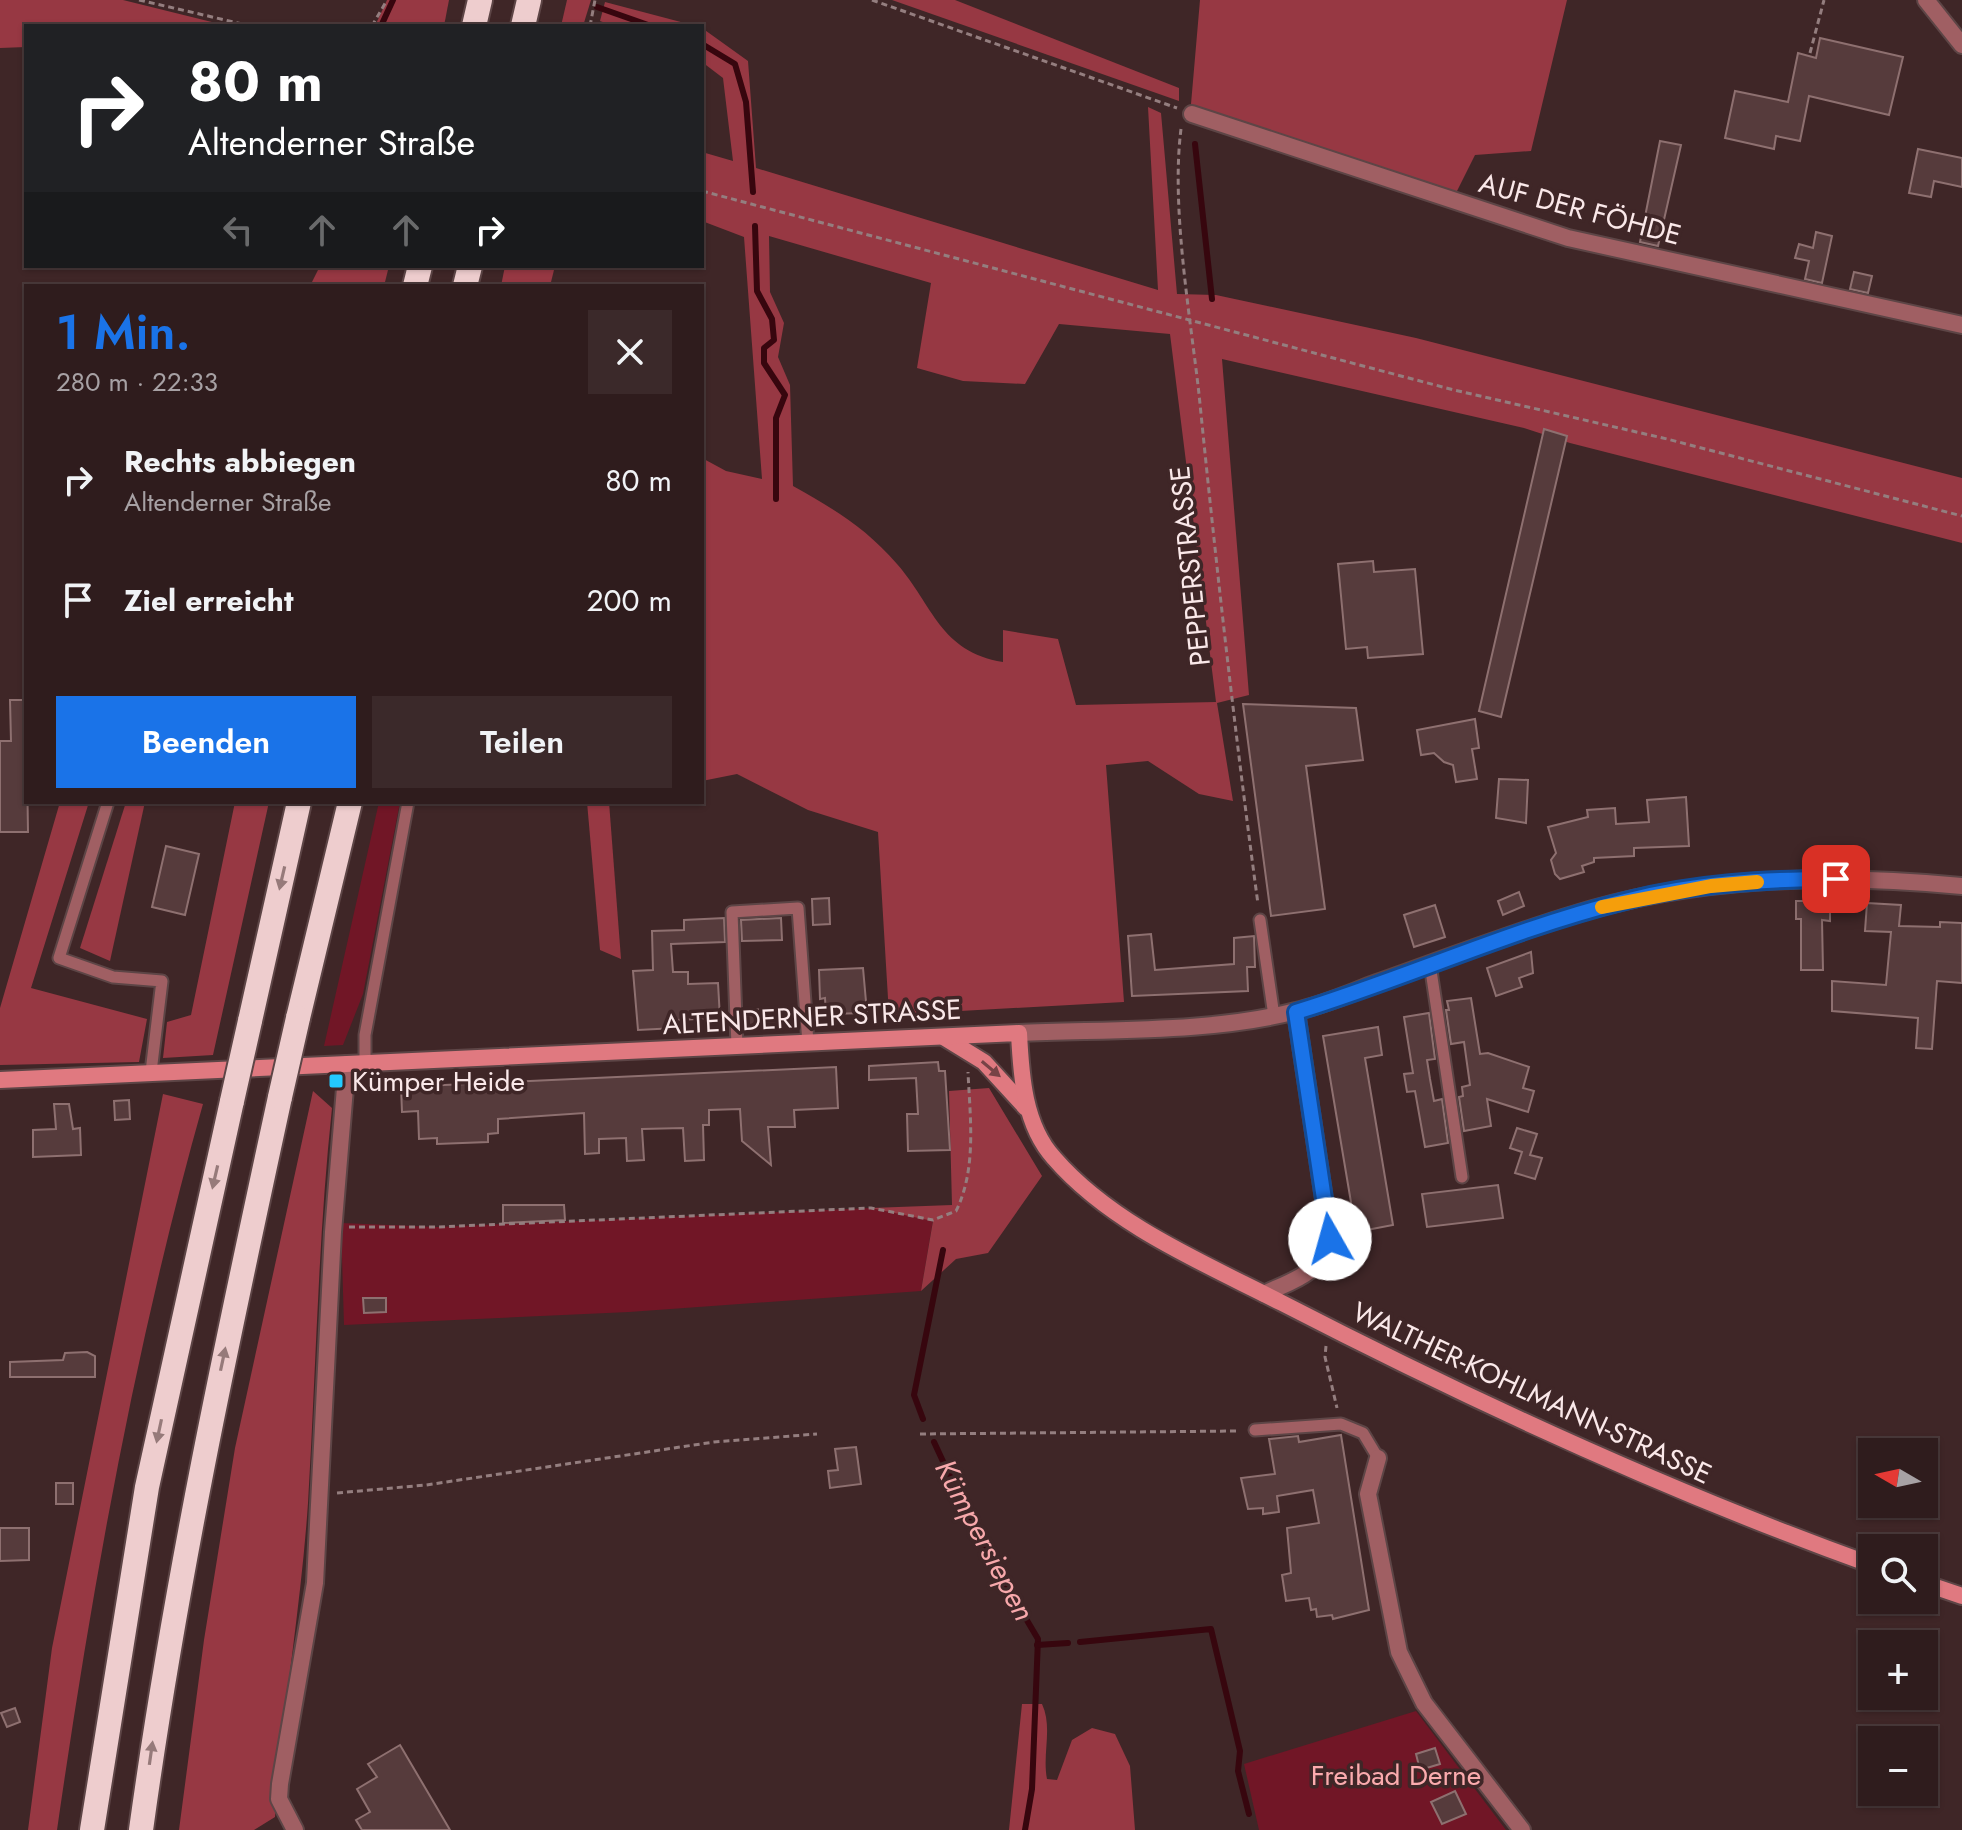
<!DOCTYPE html>
<html lang="de">
<head>
<meta charset="utf-8">
<style>
	body { margin:0; font-family:Jost,sans-serif; background:#3b292a; color:#f1f3f6; height:100vh; display:flex; flex-direction:column; font-size:30px; white-space:nowrap }
	* { box-sizing:border-box; margin:0 }
	p { font-size:26px; color:#a7a1a4 }
	.icon { flex:none; width:44px; height:44px; fill:none; stroke:currentColor; stroke-width:2; stroke-linecap:round; stroke-linejoin:round }
	.map { position:relative; flex:1; overflow:hidden }
	.panel { position:absolute; left:24px; top:284px; width:680px; height:520px; display:flex; flex-direction:column; background:#2f1c1d; border-radius:0px; box-shadow:0 2px 6px #0004,0 0 0 2px #4a3a3b }
	.panel>* { flex:none }
	.top-card { position:absolute; left:24px; top:24px; width:680px; height:244px; border-radius:0px; box-shadow:0 2px 6px #0004,0 0 0 2px #4a3a3b; background:#202124; color:#fff; overflow:hidden }
	.needle { width:52px; rotate:279deg }
	.fabs { position:absolute; left:1858px; top:1438px; display:grid; gap:16px }
	.fabs a { display:grid; place-items:center; width:80px; height:80px; border-radius:0px; background:#2f1c1d; box-shadow:0 2px 6px #0004,0 0 0 2px #4a3a3b; font-size:40px }
	.pin { position:absolute; display:grid; place-items:center; width:68px; height:68px; color:#fff; margin:-34px; border-radius:16px; box-shadow:0 4px 12px #0006 }
	.me { position:absolute; width:88px; margin:-44px; rotate:353deg; stroke-linejoin:round; filter:drop-shadow(0 0 6px #0008) }
	.turn { display:flex; align-items:center; gap:28px; height:168px; padding:0 32px; font-size:36px }
	.turn .icon { width:104px; height:104px; stroke-width:2.5 }
	.turn b { display:block; font-size:56px; line-height:68px }
	.lanes { display:flex; align-items:center; height:76px; padding:0 32px; background:#0003; justify-content:center; gap:40px; direction:ltr }
	.lanes .off { opacity:.35 }
	.round { display:grid; place-items:center; flex:none; width:84px; height:84px; border-radius:0px; background:#3b292a }
	.overview { display:flex; align-items:center; justify-content:space-between; height:136px; padding:0 32px }
	h1 { font-size:48px; font-weight:600; line-height:60px; color:#1a73e8 }
	.cta { display:flex; gap:16px; margin-top:auto; padding:16px 32px }
	.cta a { flex:1; height:92px; border-radius:0px; background:#1a73e8; color:#fff; font-size:32px; font-weight:600; line-height:92px; text-align:center }
	.cta a+a { background:#3b292a; color:#f1f3f6 }
	ul { padding:0; list-style:none }
	li { display:flex; align-items:center; gap:24px; height:120px; padding:0 32px }
	li div { flex:1 }
	li b { display:block; font-size:30px }
	li em { font-style:normal }
	.map>svg:first-child { display:block }
	.green { fill:#711626 }
	.forest { fill:#973843; fill-rule:evenodd }
	.lines { fill:none; stroke-linecap:round; stroke-linejoin:round }
	.stream { stroke:#37060e; stroke-width:6 }
	.building { fill:#563b3c; stroke:#8e7070; stroke-width:2 }
	.service-casing { stroke:#5d4546; stroke-width:15 }
	.minor-casing { stroke:#5d4546; stroke-width:20 }
	.tertiary-casing { stroke:#5d4546; stroke-width:20 }
	.secondary-casing { stroke:#5d4546; stroke-width:20 }
	.motorway-casing { stroke:#5d4546; stroke-width:28 }
	.path { stroke:#947e7f; stroke-width:3; stroke-dasharray:6 4; stroke-linecap:butt }
	.service { stroke:#a05f63; stroke-width:11 }
	.minor { stroke:#a05f63; stroke-width:16 }
	.tertiary { stroke:#a05f63; stroke-width:16 }
	.secondary { stroke:#e07980; stroke-width:16 }
	.motorway { stroke:#eecdce; stroke-width:24 }
	.motorway-bridge-casing { stroke:#5d4546; stroke-width:28; stroke-linecap:butt }
	.motorway-bridge { stroke:#eecdce; stroke-width:24 }
	.oneway { fill:#967a7a }
	.oneway2 { fill:#774346 }
	.route-casing { stroke:#114b97; stroke-width:20 }
	.route { stroke:#1a73e8; stroke-width:14 }
	.slow { stroke:#f59e0b; stroke-width:14 }
	.poi-dot { fill:#23c9fe; stroke:#3f2627; stroke-width:3 }
	.labels { text-anchor:middle; dominant-baseline:central; stroke-width:7; stroke-linejoin:round; paint-order:stroke }
	.street-label { font-size:28px; fill:#fae8e9; stroke:#3f2627 }
	.poi-label { font-size:28px; fill:#fae8e9; stroke:#3f2627; text-anchor:start }
	.park-label { font-size:28px; fill:#fbabae; stroke:#3f2627 }
	.water-label { font-size:30px; font-style:italic; fill:#f7a8ab; stroke:#3f2627 }
</style>
</head>
<body>
<div class="map">
<svg width="1962" height="1830" viewBox="0 0 1962 1830">
	<rect width="100%" height="100%" fill="#3f2627"/>
	<g class="green">
		<polygon points="379,802 400,802 363,994 343,1045 324,1046"/>
		<polygon points="871,1208 933,1220 921,1291 629,1312 344,1325 341,1223 437,1227"/>
		<polygon points="1416,1711 1506,1830 1259,1830 1244,1764"/>
	</g>
	<g class="forest">
		<polygon points="0,0 123,0 228,26 26,26 26,47 0,48"/>
		<polygon points="387,0 449,0 444,26 375,26"/>
		<polygon points="567,0 591,0 583,26 561,26"/>
		<polygon points="892,0 955,0 1179,88 1179,101"/>
		<polygon points="1200,0 1567,0 1531,151 1475,155 1456,193 1191,104"/>
		<polygon points="605,2 696,26 613,26 600,21"/>
		<path d="M702,28L748,61L756,168L1158,290L1148,107L1161,113L1177,294L1216,295L1416,338L1962,478V543L1570,443L1524,428L1222,359L1249,695L1217,703L1233,801L1199,794L1148,761L1106,765L1124,1002L889,1015L878,832L808,810L737,774L702,781V458L726,471L762,479L744,237L702,221V152L733,161L723,78L702,62ZM769,236L931,283L917,368L963,381L1025,384L1059,324L1170,334L1216,702L1076,705L1058,639L1003,630V662C940,652 933,605 897,564C866,528 834,509 793,486L790,385L778,357L784,323L770,292Z"/>
		<polygon points="320,266 389,266 384,286 310,286"/>
		<polygon points="505,266 555,266 550,286 501,286"/>
		<polygon points="60,802 89,802 31,988 147,1019 139,1062 0,1065 0,1008"/>
		<polygon points="126,802 145,802 110,961 80,948"/>
		<polygon points="235,802 269,802 213,1055 163,1058 167,1022 191,1015"/>
		<polygon points="587,802 609,802 621,959 600,950"/>
		<polygon points="989,1088 1042,1176 988,1253 956,1259 921,1291 933,1221 871,1208 952,1205 949,1091"/>
		<path d="M313,1091L332,1108C318,1239 316,1371 308,1503C301,1608 282,1712 275,1817L254,1830H179L204,1640L235,1448Z"/>
		<path d="M163,1094L203,1104C136,1341 92,1587 57,1830H28L52,1648Z"/>
		<path d="M1022,1704H1042C1053,1728 1042,1753 1047,1779L1057,1780L1072,1740L1092,1728L1115,1734L1130,1766L1135,1830H1009Z"/>
	</g>
	<g class="lines">
		<g class="stream">
			<polyline points="597,7 651,26"/>
			<polyline points="381,26 393,0"/>
			<polyline points="702,44 735,64 746,102 753,192"/>
			<polyline points="1195,144 1212,299"/>
			<polyline points="755,226 757,291 772,319 774,340 764,348 764,363 785,395 776,418 776,499"/>
			<polyline points="923,1419 914,1395 943,1250"/>
			<polyline points="934,1442 980,1541 1038,1639 1032,1789 1025,1830"/>
			<polyline points="1080,1642 1211,1629 1240,1751 1238,1771 1249,1814"/>
			<polyline points="1037,1645 1068,1643"/>
		</g>
	</g>
	<g class="building">
		<polygon points="1820,38 1903,57 1889,115 1809,96 1800,141 1776,136 1774,149 1725,138 1735,91 1788,102 1798,53 1816,58"/>
		<polygon points="1660,141 1681,145 1658,246 1640,242"/>
		<polygon points="1918,149 1962,158 1962,187 1934,181 1931,197 1909,193"/>
		<polygon points="1816,232 1832,236 1822,283 1805,279 1809,261 1795,258 1799,244 1813,248"/>
		<polygon points="1854,272 1872,276 1868,293 1850,289"/>
		<polygon points="1544,429 1567,436 1501,717 1479,711"/>
		<polygon points="1373,561 1374,572 1415,569 1423,654 1368,658 1367,647 1346,649 1338,564"/>
		<polygon points="10,700 26,700 28,832 0,832 0,741 11,741"/>
		<polygon points="1243,704 1356,708 1363,760 1306,766 1325,909 1271,916"/>
		<polygon points="1475,719 1479,748 1472,749 1477,779 1456,782 1453,765 1444,762 1434,753 1421,755 1417,730"/>
		<polygon points="1499,779 1528,780 1526,823 1496,818"/>
		<polygon points="1686,797 1689,846 1634,848 1634,856 1594,858 1594,862 1582,866 1584,872 1560,879 1555,874 1551,860 1556,853 1548,827 1588,817 1587,810 1615,808 1616,824 1649,822 1647,800"/>
		<polygon points="166,846 199,854 185,915 152,907"/>
		<polygon points="1519,892 1524,906 1503,915 1498,901"/>
		<polygon points="829,898 830,924 813,925 812,899"/>
		<polygon points="1796,901 1830,901 1830,921 1822,920 1823,970 1801,970 1801,919 1796,919"/>
		<polygon points="1867,903 1901,905 1899,926 1940,927 1940,922 1962,923 1962,983 1937,981 1932,1049 1916,1048 1918,1018 1832,1011 1832,981 1886,985 1891,932 1865,931"/>
		<polygon points="1435,905 1445,937 1414,947 1404,915"/>
		<polygon points="724,918 725,942 671,944 673,972 688,972 688,984 718,983 720,1018 676,1020 676,1028 638,1030 633,971 653,970 652,931 684,930 684,920"/>
		<polygon points="781,918 782,940 742,941 741,920"/>
		<polygon points="1151,934 1155,970 1234,964 1234,938 1254,936 1255,967 1247,967 1248,991 1132,996 1128,936"/>
		<polygon points="1531,952 1533,973 1519,978 1522,987 1496,996 1487,968"/>
		<polygon points="863,968 867,1013 826,1014 825,998 820,999 819,970"/>
		<polygon points="1471,998 1480,1054 1488,1053 1529,1067 1523,1088 1534,1091 1528,1112 1487,1099 1491,1126 1464,1131 1459,1097 1463,1096 1462,1087 1470,1085 1464,1042 1451,1044 1446,1010 1449,1010 1447,1001"/>
		<polygon points="793,1008 794,1023 747,1026 746,1010"/>
		<polygon points="1429,1013 1435,1059 1427,1060 1430,1079 1434,1101 1442,1099 1448,1143 1425,1147 1415,1091 1407,1092 1404,1074 1413,1073 1404,1017"/>
		<polygon points="1378,1027 1382,1055 1365,1058 1393,1225 1356,1232 1323,1036"/>
		<polygon points="938,1062 939,1071 945,1071 950,1150 908,1151 907,1114 918,1114 916,1078 869,1080 869,1066"/>
		<polygon points="836,1067 838,1108 794,1110 795,1127 768,1127 771,1165 742,1141 740,1109 709,1110 709,1125 703,1125 704,1160 685,1161 683,1128 642,1129 644,1160 627,1161 626,1138 599,1139 599,1153 585,1154 584,1113 498,1119 498,1133 488,1134 488,1142 437,1144 437,1138 419,1139 418,1111 402,1112 401,1087"/>
		<polygon points="129,1100 130,1119 115,1120 114,1101"/>
		<polygon points="54,1104 69,1104 73,1129 80,1128 81,1155 33,1157 33,1130 56,1129"/>
		<polygon points="1517,1128 1537,1134 1530,1155 1542,1158 1535,1179 1515,1173 1522,1152 1510,1148"/>
		<polygon points="1498,1185 1503,1218 1427,1227 1422,1194"/>
		<polygon points="503,1205 564,1205 565,1220 503,1223"/>
		<polygon points="363,1298 386,1298 386,1312 364,1313"/>
		<polygon points="87,1352 95,1356 95,1377 10,1377 10,1362 63,1360 65,1353"/>
		<polygon points="1341,1435 1369,1610 1333,1619 1332,1615 1317,1617 1316,1609 1311,1610 1309,1598 1286,1601 1282,1575 1291,1573 1287,1528 1319,1523 1313,1490 1277,1496 1279,1512 1263,1514 1263,1508 1248,1509 1241,1478 1275,1474 1269,1439 1298,1436 1299,1442"/>
		<polygon points="856,1447 861,1484 830,1488 828,1471 838,1470 835,1449"/>
		<rect x="56" y="1483" width="17" height="21"/>
		<polygon points="0,1528 29,1528 29,1560 0,1561"/>
		<polygon points="15,1708 20,1722 7,1727 1,1713"/>
		<polygon points="400,1745 450,1830 362,1830 356,1820 370,1812 357,1789 377,1777 368,1764"/>
		<polygon points="1435,1748 1440,1764 1420,1770 1416,1754"/>
		<polygon points="1455,1791 1466,1814 1442,1824 1431,1802"/>
	</g>
	<g class="lines">
		<defs>
			<g id="service">
				<polyline points="108,802 59,958 113,977 162,981 151,1072"/>
				<polyline points="1260,920 1274,1016"/>
				<polyline points="1430,964 1462,1177"/>
				<polyline points="737,1046 732,912 798,908 808,1043"/>
				<polyline points="365,1063 365,1035 408,802"/>
				<polyline points="1255,1430 1341,1424 1363,1433 1378,1458"/>
			</g>
			<g id="minor">
				<polyline points="1192,114 1568,238 1962,325"/>
				<path d="M1019,1033C1107,1029 1212,1033 1296,1011C1324,1005 1350,993 1377,983C1439,961 1502,937 1566,917C1694,876 1829,873 1962,886"/>
				<path d="M1264,1294C1296,1279 1318,1275 1330,1239L1296,1012"/>
				<polyline points="1378,1458 1368,1494 1399,1652 1424,1703 1522,1830"/>
				<polyline points="295,1830 279,1799 280,1784 315,1583 333,1232 347,1064"/>
			</g>
			<polyline id="tertiary" points="1926,0 1962,45"/>
			<g id="secondary">
				<polyline points="945,1038 984,1062 1026,1108"/>
				<path d="M0,1080L1019,1033C1021,1075 1024,1125 1054,1158C1112,1225 1204,1263 1282,1303C1474,1402 1669,1492 1872,1565"/>
				<polyline points="1924,1583 1962,1596"/>
			</g>
			<g id="motorway">
				<polyline points="474,26 480,0"/>
				<polyline points="523,26 529,0"/>
				<polyline points="415,286 420,266"/>
				<polyline points="465,286 470,266"/>
				<polyline points="298,1018 350,802"/>
				<polyline points="250,1021 299,802"/>
				<polyline points="92,1830 147,1487 232,1101"/>
				<path d="M141,1830C175,1583 227,1341 280,1097"/>
			</g>
		</defs>
		<use href="#service" class="service-casing"/>
		<use href="#minor" class="minor-casing"/>
		<use href="#tertiary" class="tertiary-casing"/>
		<use href="#secondary" class="secondary-casing"/>
		<use href="#motorway" class="motorway-casing"/>
		<g class="path">
			<polyline points="139,0 251,26"/>
			<polyline points="872,0 1177,108"/>
			<polyline points="372,26 387,0"/>
			<polyline points="590,26 595,0"/>
			<polyline points="1810,53 1824,0"/>
			<path d="M1181,129C1171,207 1190,314 1199,394C1216,564 1235,734 1258,904"/>
			<polyline points="702,191 1454,390 1667,439 1962,516"/>
			<path d="M349,1227H437L871,1208L933,1220L956,1211C977,1169 970,1117 968,1072"/>
			<polyline points="1326,1346 1325,1357 1337,1408"/>
			<polyline points="920,1434 1239,1431"/>
			<polyline points="337,1493 426,1485 714,1442 817,1434"/>
		</g>
		<use href="#service" class="service"/>
		<use href="#minor" class="minor"/>
		<use href="#tertiary" class="tertiary"/>
		<use href="#secondary" class="secondary"/>
		<use href="#motorway" class="motorway"/>
		<defs>
			<g id="motorway-bridge">
				<polyline points="280,1097 298,1018"/>
				<polyline points="232,1101 250,1021"/>
			</g>
		</defs>
		<use href="#motorway-bridge" class="motorway-bridge-casing"/>
		<use href="#motorway-bridge" class="motorway-bridge"/>
	</g>
	<defs><path id="oneway-solid" d="M-6-.8H1V-3.2L6.5 0L1 3.2V.8H-6Z" transform="scale(2)"/></defs>
	<g class="oneway">
		<use href="#oneway-solid" transform="translate(282 878) rotate(103)"/>
		<use href="#oneway-solid" transform="translate(215 1177) rotate(103)"/>
		<use href="#oneway-solid" transform="translate(223 1359) rotate(-78)"/>
		<use href="#oneway-solid" transform="translate(159 1431) rotate(102)"/>
		<use href="#oneway-solid" transform="translate(151 1753) rotate(-82)"/>
	</g>
	<use class="oneway2" href="#oneway-solid" transform="translate(991 1069) rotate(40)"/>
	<g class="lines">
		<defs>
			<path id="route" d="M1330,1239L1296,1012C1407,978 1512,929 1625,901C1693,883 1766,879 1836,879"/>
		</defs>
		<use href="#route" class="route-casing"/>
		<use href="#route" class="route"/>
		<polyline class="slow" points="1602,907 1711,886 1757,882"/>
	</g>
	<rect class="poi-dot" x="328" y="1073" width="16" height="16" rx="4"/>
	<g class="labels">
		<g class="street-label">
			<text transform="translate(1580 209) rotate(15)">AUF DER FÖHDE</text>
			<text transform="translate(1190 566) rotate(-96)">PEPPERSTRASSE</text>
			<text transform="translate(812 1017) rotate(-3)">ALTENDERNER STRASSE</text>
			<text transform="translate(1532 1393) rotate(25)">WALTHER-KOHLMANN-STRASSE</text>
		</g>
		<g class="poi-label">
			<text x="352" y="1081">Kümper Heide</text>
		</g>
		<g class="park-label">
			<text x="1396" y="1775">Freibad Derne</text>
		</g>
		<g class="water-label">
			<text transform="translate(985 1540) rotate(62)">Kümpersiepen</text>
		</g>
	</g>
</svg>
<div class="fabs">
<a><svg class="needle" viewBox="-14 -14 28 28"><path d="M0-13l5 13h-10z" fill="#e53935"/><path d="M0 13l5-13h-10z" fill="#a7a1a4"/></svg></a>
<a><svg class="icon" aria-label="search" viewBox="0 0 24 24"><circle cx="10" cy="10" r="6"/><path d="M15 15l6 6"/></svg></a>
<a>+</a>
<a>−</a>
</div>
<div class="pin" style="left:1836px;top:879px;background:#d93025"><svg class="icon" aria-label="arrive" viewBox="0 0 24 24"><path d="M6 21V4h12l-3 4 3 4H6"/></svg></div>
<svg class="me" style="left:1330px;top:1239px" viewBox="-20 -20 40 40"><circle r="19" fill="#fff"/><path d="M0-13L10 11 0 6-10 11z" fill="#1a73e8"/></svg>
<div class="top-card">
<div class="turn"><svg class="icon" aria-label="right" viewBox="0 0 24 24"><path d="M7 20v-9h11M14 6l5 5-5 5"/></svg><div><b>80 m</b>Altenderner Straße</div></div>
<div class="lanes"><svg class="icon off" aria-label="left" viewBox="0 0 24 24"><path d="M17 20v-9H6M10 6l-5 5 5 5"/></svg><svg class="icon off" aria-label="ahead" viewBox="0 0 24 24"><path d="M12 20V5M6 11l6-6 6 6"/></svg><svg class="icon off" aria-label="ahead" viewBox="0 0 24 24"><path d="M12 20V5M6 11l6-6 6 6"/></svg><svg class="icon" aria-label="right" viewBox="0 0 24 24"><path d="M7 20v-9h11M14 6l5 5-5 5"/></svg></div>
</div>
<section class="panel">
<div class="overview"><div><h1>1 Min.</h1><p>280 m · 22:33</p></div><a class="round"><svg class="icon" aria-label="close" viewBox="0 0 24 24"><path d="M6 6l12 12M18 6L6 18"/></svg></a></div>
<ul>
<li><svg class="icon" aria-label="right" viewBox="0 0 24 24"><path d="M7 20v-9h11M14 6l5 5-5 5"/></svg><div><b>Rechts abbiegen</b><p>Altenderner Straße</p></div><em>80 m</em></li>
<li><svg class="icon" aria-label="arrive" viewBox="0 0 24 24"><path d="M6 21V4h12l-3 4 3 4H6"/></svg><div><b>Ziel erreicht</b></div><em>200 m</em></li>
</ul>
<div class="cta"><a>Beenden</a><a>Teilen</a></div>
</section>
</div>
</body>
</html>
